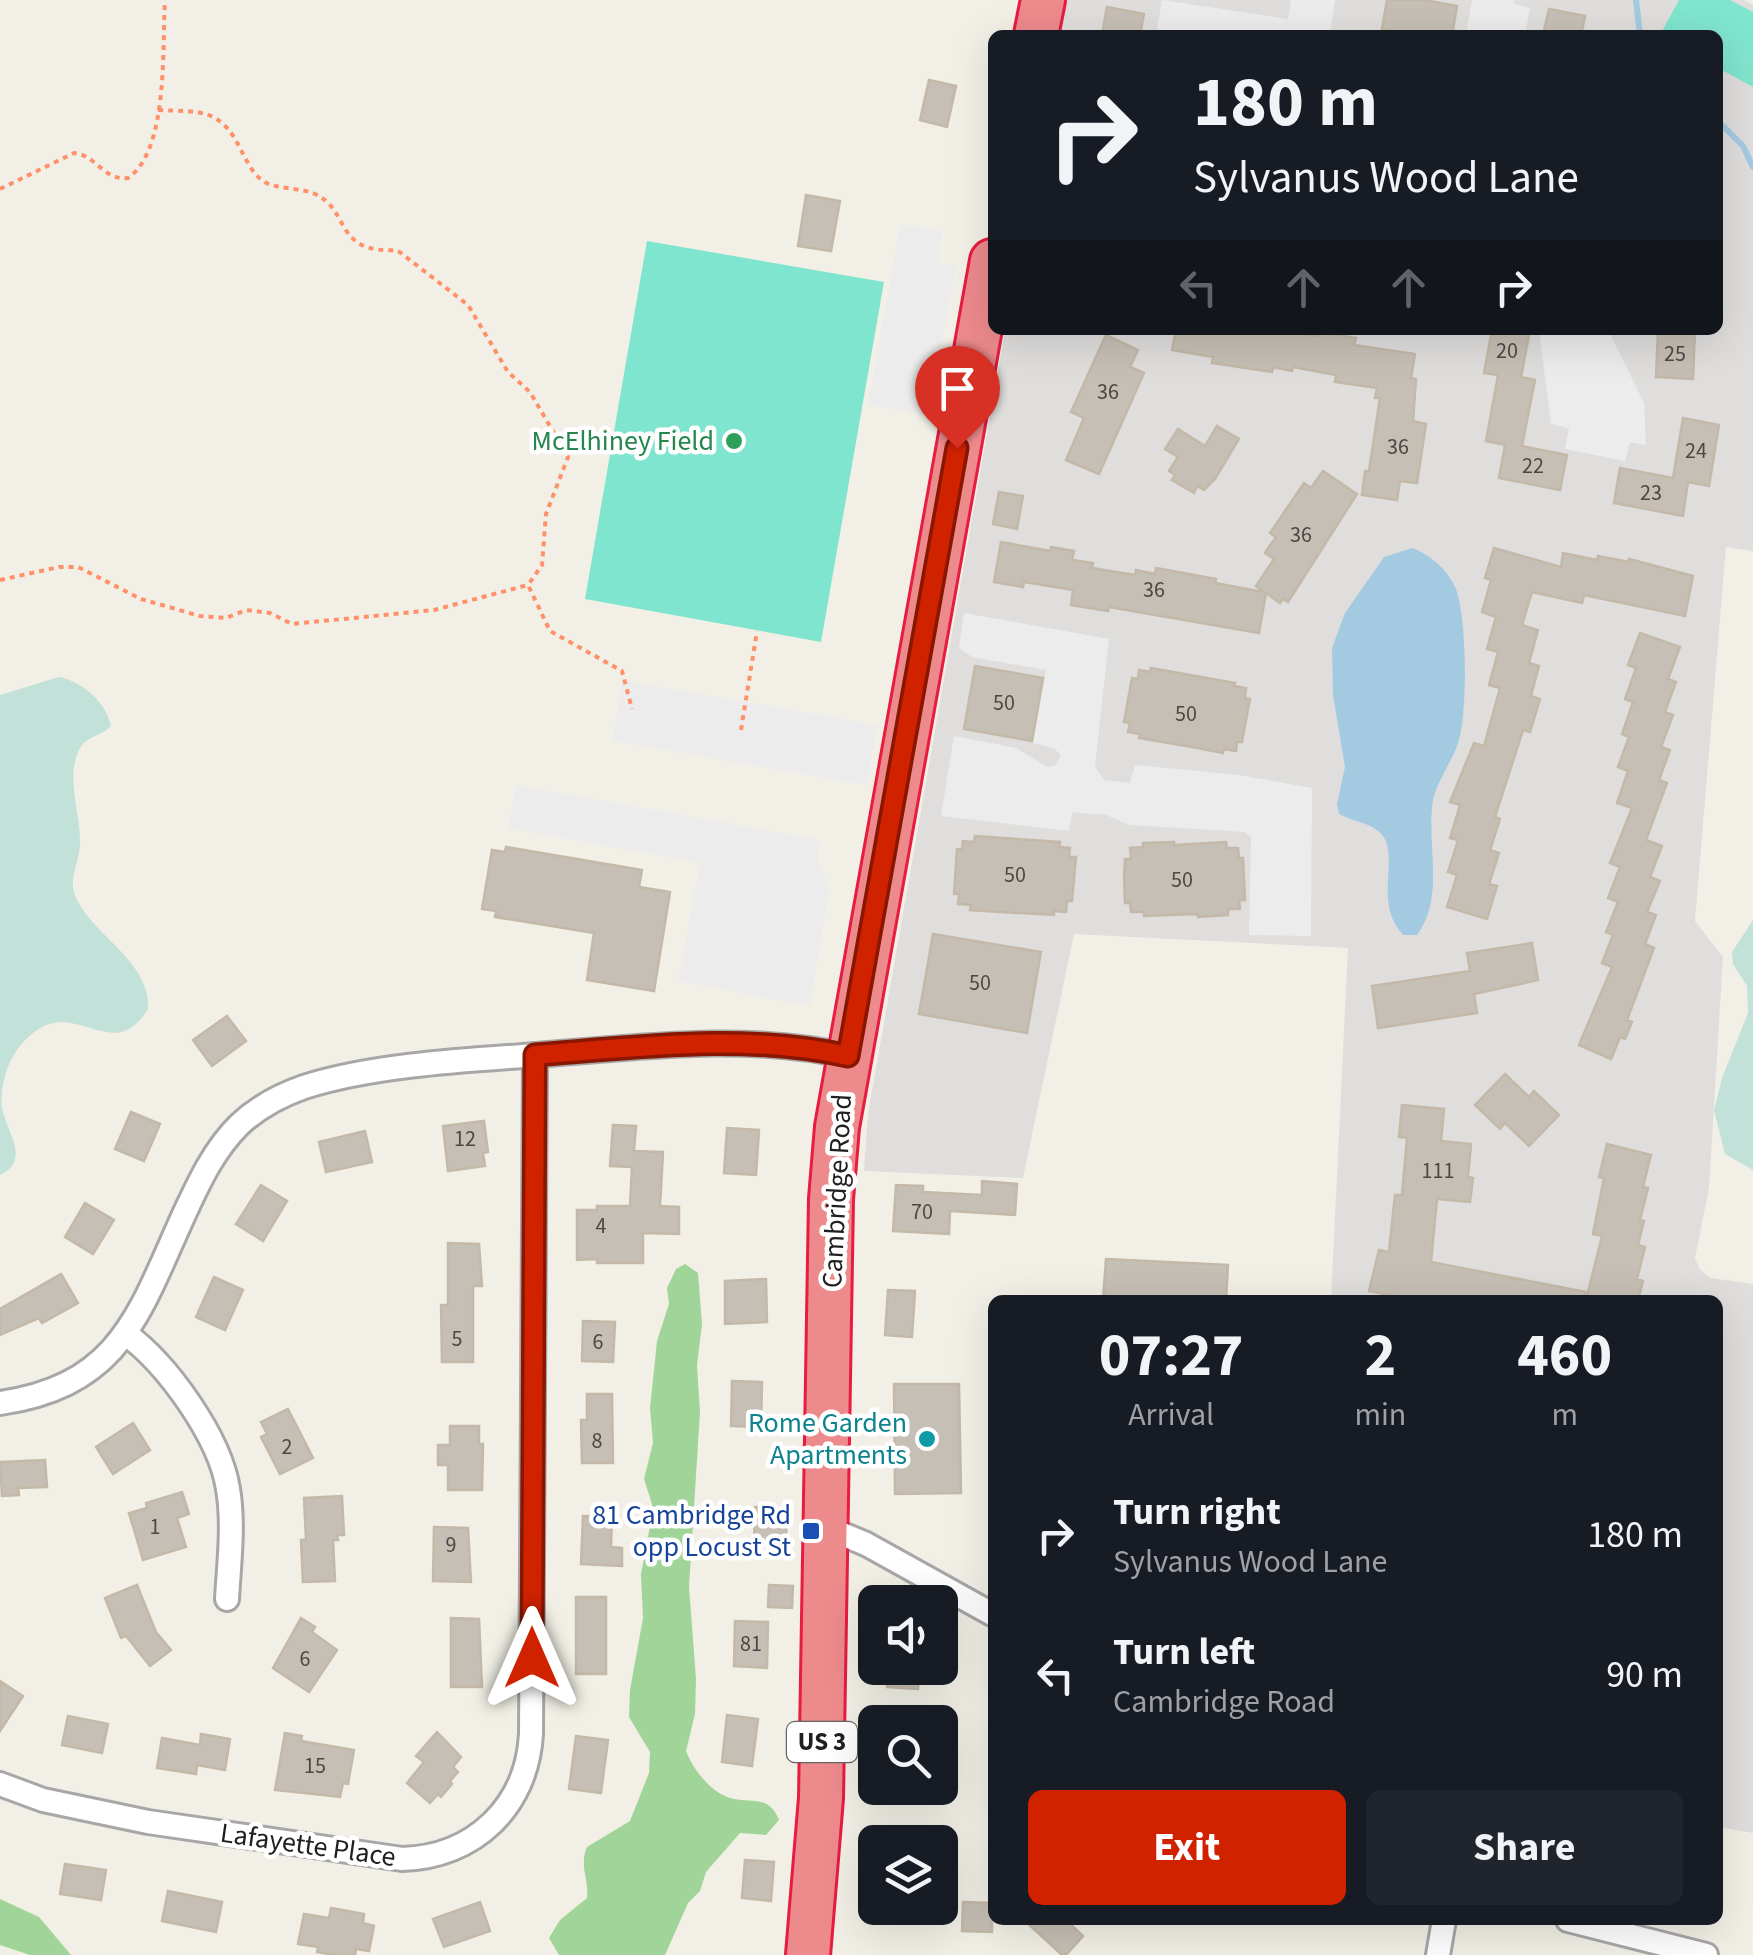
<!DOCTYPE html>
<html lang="en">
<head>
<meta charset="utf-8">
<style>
	body { margin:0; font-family:"Source Sans 3",sans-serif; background:#20242c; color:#f1f3f6; height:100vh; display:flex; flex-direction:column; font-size:38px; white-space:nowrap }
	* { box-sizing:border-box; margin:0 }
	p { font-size:32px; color:#9ea1a6 }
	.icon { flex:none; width:55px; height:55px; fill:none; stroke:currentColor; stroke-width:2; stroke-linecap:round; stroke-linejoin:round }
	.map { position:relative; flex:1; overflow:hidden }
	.drawer { position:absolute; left:988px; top:1295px; width:735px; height:630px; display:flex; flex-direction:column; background:#171b24; border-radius:15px; box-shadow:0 10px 40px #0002 }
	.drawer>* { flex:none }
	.banner { position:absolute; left:988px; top:30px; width:735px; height:305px; border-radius:15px; box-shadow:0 10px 40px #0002; background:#171b24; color:#f1f3f6; overflow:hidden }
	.tools { position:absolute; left:858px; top:1585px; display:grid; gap:20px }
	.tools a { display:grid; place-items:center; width:100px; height:100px; border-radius:15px; background:#171b24; box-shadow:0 10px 40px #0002; font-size:50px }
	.pin { position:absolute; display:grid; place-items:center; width:85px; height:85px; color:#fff; margin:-102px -42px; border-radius:50% 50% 50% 0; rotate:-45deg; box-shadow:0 0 10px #0007 }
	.pin .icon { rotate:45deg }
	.me { position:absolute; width:110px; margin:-55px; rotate:0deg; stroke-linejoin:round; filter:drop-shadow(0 0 8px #0008) }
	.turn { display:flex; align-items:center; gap:35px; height:210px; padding:0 40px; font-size:45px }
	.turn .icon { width:130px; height:130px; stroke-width:2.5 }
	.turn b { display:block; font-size:70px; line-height:85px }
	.lanes { display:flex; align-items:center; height:95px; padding:0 40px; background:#0003; justify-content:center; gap:50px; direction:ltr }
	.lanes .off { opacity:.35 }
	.eta { display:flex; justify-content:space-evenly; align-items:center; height:170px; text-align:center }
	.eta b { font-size:60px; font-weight:700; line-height:70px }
	.action { display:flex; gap:20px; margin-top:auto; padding:20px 40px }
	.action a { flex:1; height:115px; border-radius:15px; background:#d12200; color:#fff; font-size:40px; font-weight:700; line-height:115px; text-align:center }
	.action a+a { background:#20242c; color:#f1f3f6 }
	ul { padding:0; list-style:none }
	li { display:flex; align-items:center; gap:30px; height:140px; padding:0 40px }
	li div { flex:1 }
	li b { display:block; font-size:38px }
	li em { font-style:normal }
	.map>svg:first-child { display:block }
	.residential { fill:#dfdedd }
	.forest { fill:#a0d498 }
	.wetland { fill:#c2e1d8 }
	.pitch { fill:#80e5ce }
	.parking { fill:#ececec }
	.water { fill:#a4cae2 }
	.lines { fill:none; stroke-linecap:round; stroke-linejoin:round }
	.stream { stroke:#a4cae2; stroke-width:6 }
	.building { fill:#c6bfb5; stroke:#c4b9a8; stroke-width:2.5 }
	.street-casing { stroke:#a7a7a7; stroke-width:28 }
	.highway-casing { stroke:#e81b41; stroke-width:48 }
	.path { stroke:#ff916a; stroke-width:4; stroke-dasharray:5 5; stroke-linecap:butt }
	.street { stroke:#fff; stroke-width:22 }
	.highway { stroke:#ed8a8c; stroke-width:42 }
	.route-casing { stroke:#881600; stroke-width:25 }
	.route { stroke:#d12200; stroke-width:18 }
	.leisure-dot { fill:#2e9e5b; stroke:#fff; stroke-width:4 }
	.culture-dot { fill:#0f9aa8; stroke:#fff; stroke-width:4 }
	.transit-dot { fill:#1a4fb4; stroke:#fff; stroke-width:4 }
	.labels { text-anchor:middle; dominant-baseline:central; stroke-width:9; stroke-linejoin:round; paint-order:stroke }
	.number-label { font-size:22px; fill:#4a4845 }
	.shield { fill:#fff; stroke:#636363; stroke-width:2.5 }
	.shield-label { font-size:25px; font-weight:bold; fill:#202020 }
	.leisure-label { font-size:28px; fill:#27864d; stroke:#fff; text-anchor:end }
	.street-label { font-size:28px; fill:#202020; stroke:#fff }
	.culture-label { font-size:28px; fill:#0d838f; stroke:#fff; text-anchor:end }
	.transit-label { font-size:28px; fill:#164399; stroke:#fff; text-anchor:end }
</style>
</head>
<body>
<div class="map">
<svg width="1753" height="1955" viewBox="0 0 1753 1955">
	<rect width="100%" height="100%" fill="#f2f0e6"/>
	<polygon class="residential" points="1066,0 1744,0 1753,5 1753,551 1726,547 1695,921 1723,957 1709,1188 1695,1258 1700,1270 1711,1278 1753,1284 1753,1833 1718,1827 1718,1300 1331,1300 1348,948 1074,934 1023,1178 864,1171 868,1114 1005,330 1718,330 1718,35 1060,35"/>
	<g class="forest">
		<path d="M685,1264L698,1273L702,1324L697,1365L700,1412L689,1587L696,1679L695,1714L686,1751C693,1769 710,1792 730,1798C751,1804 769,1794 779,1820L766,1835L740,1833L706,1872L700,1891L688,1903L665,1955H559L549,1938L560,1920L587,1898C589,1879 579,1866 587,1847L630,1821L649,1773L650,1752L629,1717L630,1690L643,1618L641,1574L651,1521L652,1504L644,1479L653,1443L650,1408L657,1341L669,1304L667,1288L676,1269Z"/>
		<polygon points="0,1899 39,1917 71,1955 30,1955 0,1945"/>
	</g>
	<g class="wetland">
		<path d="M59,677C83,682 106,702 111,726C102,736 87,736 80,748C65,776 80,810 80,840C81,855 72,871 73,886C73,893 78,902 81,907C102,940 151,966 148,1009C108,1073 70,980 17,1050C6,1066 0,1088 2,1108C6,1131 32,1160 0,1175V695Z"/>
		<polygon points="1753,920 1753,1170 1725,1154 1714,1110 1722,1078 1748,1013 1747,986 1733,964 1732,952"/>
	</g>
	<g class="pitch">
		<polygon points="1679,0 1730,0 1753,12 1753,87 1718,68 1718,35 1660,35"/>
		<polygon points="647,241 884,282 821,642 585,599"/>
	</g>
	<g class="parking">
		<polygon points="1162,0 1288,19 1291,0 1335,0 1330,33 1336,35 1156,35"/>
		<polygon points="1472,0 1514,0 1514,4 1530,8 1525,35 1466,35"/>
		<polygon points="900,224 943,231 938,261 956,265 929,416 868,405"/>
		<polygon points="1539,330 1608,330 1644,403 1646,445 1630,442 1625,461 1565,449 1569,428 1551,424"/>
		<polygon points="964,613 1109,639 1095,767 1104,780 1130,783 1135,765 1239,775 1312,788 1311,936 1249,935 1251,837 1245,832 1130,825 1106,815 1072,812 1069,831 941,816 954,736 1016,748 1047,767 1056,765 1061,755 1054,748 1033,743 1046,670 972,657 959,648"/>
		<polygon points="622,680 877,725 867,785 612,741"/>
		<polygon points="516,785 820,840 817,858 830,888 810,1006 678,981 700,863 508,828"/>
	</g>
	<path class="water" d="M1412,548C1431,555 1448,570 1456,589C1467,618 1468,714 1458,743C1451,765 1434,784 1432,807C1428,850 1444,898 1417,935H1403C1370,899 1405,851 1377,830C1366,822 1351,821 1339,814L1337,804L1345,767L1333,695L1332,648L1345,613L1384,557Z"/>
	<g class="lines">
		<g class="stream">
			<polyline points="1636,0 1640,35"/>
			<polyline points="1718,121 1743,146 1753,167"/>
		</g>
	</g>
	<g class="building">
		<polygon points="1387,0 1424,0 1457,6 1452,35 1415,35 1382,29"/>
		<polygon points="1107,7 1144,14 1140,35 1102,35"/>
		<polygon points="1549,9 1585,16 1581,35 1543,35"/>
		<polygon points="929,80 956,86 947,127 920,120"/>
		<polygon points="806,195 840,201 831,251 798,246"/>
		<polygon points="1176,330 1281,330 1318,336 1319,332 1356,338 1354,345 1415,354 1411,378 1416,379 1413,421 1426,424 1417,483 1400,481 1397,500 1362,495 1365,471 1369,471 1380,398 1375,398 1377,388 1335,382 1336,375 1293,367 1292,371 1273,367 1272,372 1212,363 1213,357 1172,350"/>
		<polygon points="1492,330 1530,330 1521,377 1535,380 1522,446 1567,455 1560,490 1499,478 1505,445 1486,441 1498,375 1484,373"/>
		<polygon points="1658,330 1695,330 1693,379 1656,377"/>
		<polygon points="1106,335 1138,350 1130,367 1144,373 1099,474 1066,460 1084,418 1071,412"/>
		<polygon points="1683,418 1719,425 1709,486 1688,482 1683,516 1614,503 1620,468 1673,478"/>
		<polygon points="1217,426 1239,439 1215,479 1204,490 1197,486 1194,493 1172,480 1175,475 1169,471 1178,457 1165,449 1178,429 1205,446"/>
		<polygon points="1323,471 1357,494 1288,602 1283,599 1280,603 1266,593 1259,633 1109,607 1108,611 1071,605 1073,590 1024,582 1023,587 994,582 1001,542 1050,551 1051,547 1074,551 1072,560 1093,563 1092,568 1135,575 1136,570 1155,574 1156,568 1216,579 1215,583 1263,592 1256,586 1274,559 1265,553 1276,537 1270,533 1304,483 1311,488"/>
		<polygon points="999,492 1023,496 1017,529 993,524"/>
		<polygon points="1494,548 1561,567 1563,553 1597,560 1598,556 1629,562 1629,559 1693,576 1685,616 1584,595 1582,603 1532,592 1522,625 1538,630 1529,663 1539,666 1531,696 1540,699 1530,732 1523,730 1495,817 1500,819 1490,850 1499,853 1489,884 1497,886 1487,919 1447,907 1457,875 1448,872 1458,840 1450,838 1460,805 1450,802 1474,743 1484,746 1500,688 1489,685 1498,652 1487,649 1496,617 1482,612 1491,580 1485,578"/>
		<polygon points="1640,633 1680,647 1668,679 1676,682 1665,712 1673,715 1661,747 1670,750 1659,780 1667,783 1646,840 1662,846 1650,877 1660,881 1647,912 1656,915 1645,944 1654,948 1627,1020 1632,1022 1625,1039 1620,1037 1611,1059 1579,1045 1612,967 1602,963 1613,935 1606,932 1618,902 1608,898 1620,867 1610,863 1632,808 1617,803 1628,771 1618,767 1629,737 1622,734 1633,702 1625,699 1636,668 1628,665"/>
		<polygon points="975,666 1043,678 1032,741 964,729"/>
		<polygon points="1151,668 1235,683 1234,686 1246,688 1245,698 1250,699 1242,742 1237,742 1236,751 1224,749 1223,753 1192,747 1139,738 1140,734 1128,732 1130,723 1124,722 1132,678 1138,679 1139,670 1150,672"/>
		<polygon points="975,836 1060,842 1059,847 1070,848 1069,857 1076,857 1072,901 1067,901 1066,912 1054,911 1054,915 1001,912 970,910 971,905 958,904 959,894 954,894 957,849 962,850 963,841 974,842"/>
		<polygon points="1174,842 1174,845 1226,842 1227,848 1238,848 1239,858 1243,858 1245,900 1239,900 1240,909 1228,909 1228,915 1198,917 1197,914 1144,916 1144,912 1131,912 1130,903 1125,903 1124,875 1125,859 1131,859 1130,848 1143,847 1143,843"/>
		<polygon points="506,847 642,870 639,887 670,892 654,991 587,980 594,933 495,917 496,911 482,909 492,850 505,852"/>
		<polygon points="933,934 1041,952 1027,1033 919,1014"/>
		<polygon points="1532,943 1538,980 1474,994 1477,1013 1378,1028 1372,986 1470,971 1467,953"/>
		<polygon points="227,1016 246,1041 212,1066 193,1040"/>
		<polygon points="1505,1074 1529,1097 1534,1091 1559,1115 1529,1146 1505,1123 1500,1129 1475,1105"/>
		<polygon points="1402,1105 1444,1109 1441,1141 1471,1144 1468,1177 1473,1178 1470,1202 1437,1199 1431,1262 1586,1292 1585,1300 1399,1300 1399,1297 1369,1291 1379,1250 1389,1252 1395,1195 1402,1195 1407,1138 1399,1137"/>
		<polygon points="131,1112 160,1124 144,1161 115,1149"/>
		<polygon points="484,1121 488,1152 483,1153 485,1166 448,1171 443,1126"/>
		<polygon points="613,1125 636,1126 634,1151 663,1152 660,1206 679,1207 679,1234 643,1233 643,1263 597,1263 597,1259 577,1260 577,1210 597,1210 597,1206 630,1206 632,1167 610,1166"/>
		<polygon points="727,1128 759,1130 756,1175 724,1173"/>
		<polygon points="365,1131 372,1162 326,1172 319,1142"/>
		<polygon points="1607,1144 1651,1155 1643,1187 1648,1188 1640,1220 1644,1221 1638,1245 1645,1247 1637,1279 1643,1281 1638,1300 1586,1300 1602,1236 1593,1234 1604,1178 1599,1177"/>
		<polygon points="982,1181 1017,1184 1015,1215 950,1211 949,1234 893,1231 896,1185 923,1186 923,1192 982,1195"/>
		<polygon points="261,1185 287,1201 263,1241 236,1224"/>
		<polygon points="85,1203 114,1220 93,1254 65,1237"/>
		<polygon points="448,1243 479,1244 482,1286 473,1286 473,1362 442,1362 441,1305 448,1305"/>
		<polygon points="1106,1259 1228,1265 1226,1300 1103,1300"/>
		<polygon points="61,1274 78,1303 42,1323 39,1318 0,1335 0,1309"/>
		<polygon points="214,1277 243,1290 225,1330 196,1317"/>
		<polygon points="766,1279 767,1322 725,1324 725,1281"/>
		<polygon points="888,1290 915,1291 912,1337 885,1335"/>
		<polygon points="583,1321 615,1322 613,1362 582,1361"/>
		<polygon points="732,1381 762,1382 761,1427 731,1426"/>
		<polygon points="894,1384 959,1384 961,1493 895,1494"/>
		<polygon points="587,1394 612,1394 613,1463 582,1463 581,1420 587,1420"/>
		<polygon points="288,1409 313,1458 280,1474 261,1437 267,1434 261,1422"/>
		<polygon points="133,1423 150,1450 113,1474 96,1447"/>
		<polygon points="450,1426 479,1426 479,1444 483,1444 482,1490 448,1490 448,1465 438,1465 438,1445 450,1445"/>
		<polygon points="45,1460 47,1487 18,1488 19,1495 2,1496 0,1462"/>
		<polygon points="182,1492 189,1514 177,1518 186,1547 143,1560 129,1513 147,1508 146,1503"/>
		<polygon points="342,1496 344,1535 337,1535 338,1540 333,1540 335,1581 303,1582 301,1540 306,1540 304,1498"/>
		<polygon points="755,1507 787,1508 786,1544 754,1543"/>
		<polygon points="583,1516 612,1517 611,1547 622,1548 622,1566 581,1564"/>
		<polygon points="434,1527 468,1528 471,1582 433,1581"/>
		<polygon points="137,1585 156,1632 171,1650 150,1666 126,1636 121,1638 105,1598"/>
		<polygon points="769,1585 793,1586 792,1608 768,1607"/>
		<rect x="576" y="1597" width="30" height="77"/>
		<polygon points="301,1618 315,1627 312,1632 337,1650 309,1692 273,1668"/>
		<polygon points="451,1618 479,1619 482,1687 451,1687"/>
		<polygon points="735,1621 768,1622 767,1668 734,1666"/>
		<polygon points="888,1668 920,1668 918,1689 887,1687"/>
		<polygon points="0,1681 23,1696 0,1731"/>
		<polygon points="727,1715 758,1719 752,1766 722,1762"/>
		<polygon points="68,1716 108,1724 102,1753 62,1745"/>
		<polygon points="437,1732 461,1757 453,1767 458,1772 450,1781 452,1784 441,1797 438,1794 430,1803 407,1783 424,1762 416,1756"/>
		<polygon points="285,1733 302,1736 301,1741 354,1750 348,1784 343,1783 340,1797 275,1790"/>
		<polygon points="201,1734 230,1739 225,1770 197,1765 196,1774 157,1768 162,1738 200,1745"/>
		<polygon points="576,1736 608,1740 601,1793 569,1789"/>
		<polygon points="745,1860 774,1862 771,1901 742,1898"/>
		<polygon points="65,1864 106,1870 101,1900 60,1894"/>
		<polygon points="168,1891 222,1902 216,1932 162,1921"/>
		<polygon points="480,1902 490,1931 444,1947 433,1919"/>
		<polygon points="963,1902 992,1903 992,1932 962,1931"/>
		<polygon points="331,1908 364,1914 363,1923 374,1926 369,1951 356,1949 355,1955 334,1955 317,1952 318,1947 298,1944 304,1914 329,1918"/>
		<polygon points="1024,1920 1066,1920 1083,1936 1066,1955 1062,1955"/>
	</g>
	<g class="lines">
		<defs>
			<g id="street">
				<path d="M126,1334C167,1364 220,1437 228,1489C234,1524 229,1563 227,1599"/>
				<path d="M0,1403C124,1385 140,1309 187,1208C201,1178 215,1149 239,1125C257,1108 281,1095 304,1087C372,1065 466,1060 537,1055C640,1047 746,1033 848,1056"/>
				<polyline points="828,1528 866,1544 992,1614"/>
				<path d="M0,1784L43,1800L148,1822L402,1859C475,1857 527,1806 531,1734L535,1055"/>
				<polyline points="1568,1920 1706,1955"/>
				<polyline points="1438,1955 1444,1920"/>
			</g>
			<g id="highway">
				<polyline points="1036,35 1043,0"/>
				<polyline points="808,1955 821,1798 831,1199 837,1127 992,261"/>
			</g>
		</defs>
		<use href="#street" class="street-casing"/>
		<use href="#highway" class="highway-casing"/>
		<g class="path">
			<path d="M158,110C200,112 220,107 241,150C247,161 252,173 263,181C277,190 299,187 315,194C351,210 333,254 397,250L468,305L508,372L530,392L568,457L546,514L542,565L528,585"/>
			<path d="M0,189L74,153C96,155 104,181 128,178C169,150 162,46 165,0"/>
			<polyline points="0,580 59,567 78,567 141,599 200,616 226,618 246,610 270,613 292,624 434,610 528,585 550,631 622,671 632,709"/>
			<polyline points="741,730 757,631"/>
		</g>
		<use href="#street" class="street"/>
		<use href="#highway" class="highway"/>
	</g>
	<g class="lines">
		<defs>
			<path id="route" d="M532,1658L535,1055C638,1047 746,1033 848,1056L957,448"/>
		</defs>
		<use href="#route" class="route-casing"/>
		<use href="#route" class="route"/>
	</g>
	<circle class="leisure-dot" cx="734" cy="441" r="10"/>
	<circle class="culture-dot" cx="927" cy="1439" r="10"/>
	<rect class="transit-dot" x="801" y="1521" width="20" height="20" rx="5"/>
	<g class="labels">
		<g class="number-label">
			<text x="1507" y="351">20</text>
			<text x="1675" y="354">25</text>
			<text x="1108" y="392">36</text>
			<text x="1398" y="447">36</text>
			<text x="1696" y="451">24</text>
			<text x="1533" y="466">22</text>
			<text x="1651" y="493">23</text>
			<text x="1301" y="535">36</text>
			<text x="1154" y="590">36</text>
			<text x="1004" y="703">50</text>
			<text x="1186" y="714">50</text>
			<text x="1015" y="875">50</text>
			<text x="1182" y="880">50</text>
			<text x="980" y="983">50</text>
			<text x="465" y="1139">12</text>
			<text x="1438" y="1171">111</text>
			<text x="922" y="1212">70</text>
			<text x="601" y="1226">4</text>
			<text x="457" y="1339">5</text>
			<text x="598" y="1342">6</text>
			<text x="597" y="1441">8</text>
			<text x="287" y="1447">2</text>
			<text x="155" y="1527">1</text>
			<text x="451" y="1545">9</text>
			<text x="751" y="1644">81</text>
			<text x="305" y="1659">6</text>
			<text x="315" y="1766">15</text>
		</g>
		<rect class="shield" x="787" y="1722" width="70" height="40" rx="8"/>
		<g class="shield-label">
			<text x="822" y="1742">US 3</text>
		</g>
		<g class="leisure-label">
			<text x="714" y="441">McElhiney Field</text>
		</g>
		<g class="street-label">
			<text transform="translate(837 1191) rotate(-87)">Cambridge Road</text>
			<text transform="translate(308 1845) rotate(8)">Lafayette Place</text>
		</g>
		<g class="culture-label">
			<text x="907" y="1423">Rome Garden<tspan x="907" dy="32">Apartments</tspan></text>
		</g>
		<g class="transit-label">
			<text x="791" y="1515">81 Cambridge Rd<tspan x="791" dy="32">opp Locust St</tspan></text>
		</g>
	</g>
</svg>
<div class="tools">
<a><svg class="icon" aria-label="sound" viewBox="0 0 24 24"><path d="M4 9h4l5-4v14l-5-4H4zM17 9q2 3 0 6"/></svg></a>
<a><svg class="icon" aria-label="search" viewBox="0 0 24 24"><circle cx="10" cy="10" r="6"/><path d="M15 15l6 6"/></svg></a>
<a><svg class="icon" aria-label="layers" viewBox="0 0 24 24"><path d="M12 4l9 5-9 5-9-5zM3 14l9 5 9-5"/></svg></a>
</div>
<div class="pin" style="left:957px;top:448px;background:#d93025"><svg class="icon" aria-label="arrive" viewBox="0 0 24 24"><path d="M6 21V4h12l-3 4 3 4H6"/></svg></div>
<svg class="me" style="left:532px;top:1658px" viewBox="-20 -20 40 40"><path d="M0-17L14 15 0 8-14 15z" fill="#d12200" stroke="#fff" stroke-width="4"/></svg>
<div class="banner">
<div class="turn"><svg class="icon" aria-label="right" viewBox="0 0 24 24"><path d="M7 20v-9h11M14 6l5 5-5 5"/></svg><div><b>180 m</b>Sylvanus Wood Lane</div></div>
<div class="lanes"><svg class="icon off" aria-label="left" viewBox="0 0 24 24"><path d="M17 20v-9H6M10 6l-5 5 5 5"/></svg><svg class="icon off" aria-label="ahead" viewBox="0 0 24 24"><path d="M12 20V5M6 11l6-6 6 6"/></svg><svg class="icon off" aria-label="ahead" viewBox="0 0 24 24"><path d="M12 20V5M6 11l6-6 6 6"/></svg><svg class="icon" aria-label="right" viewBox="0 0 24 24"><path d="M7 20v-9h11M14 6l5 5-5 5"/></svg></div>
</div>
<section class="drawer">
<div class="eta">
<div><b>07:27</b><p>Arrival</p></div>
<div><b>2</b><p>min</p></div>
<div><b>460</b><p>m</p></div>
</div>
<ul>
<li><svg class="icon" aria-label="right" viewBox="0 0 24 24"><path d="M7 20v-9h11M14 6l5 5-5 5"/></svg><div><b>Turn right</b><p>Sylvanus Wood Lane</p></div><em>180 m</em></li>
<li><svg class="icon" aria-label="left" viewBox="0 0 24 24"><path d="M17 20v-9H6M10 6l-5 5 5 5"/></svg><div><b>Turn left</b><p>Cambridge Road</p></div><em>90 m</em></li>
</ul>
<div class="action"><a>Exit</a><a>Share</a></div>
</section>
</div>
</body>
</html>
